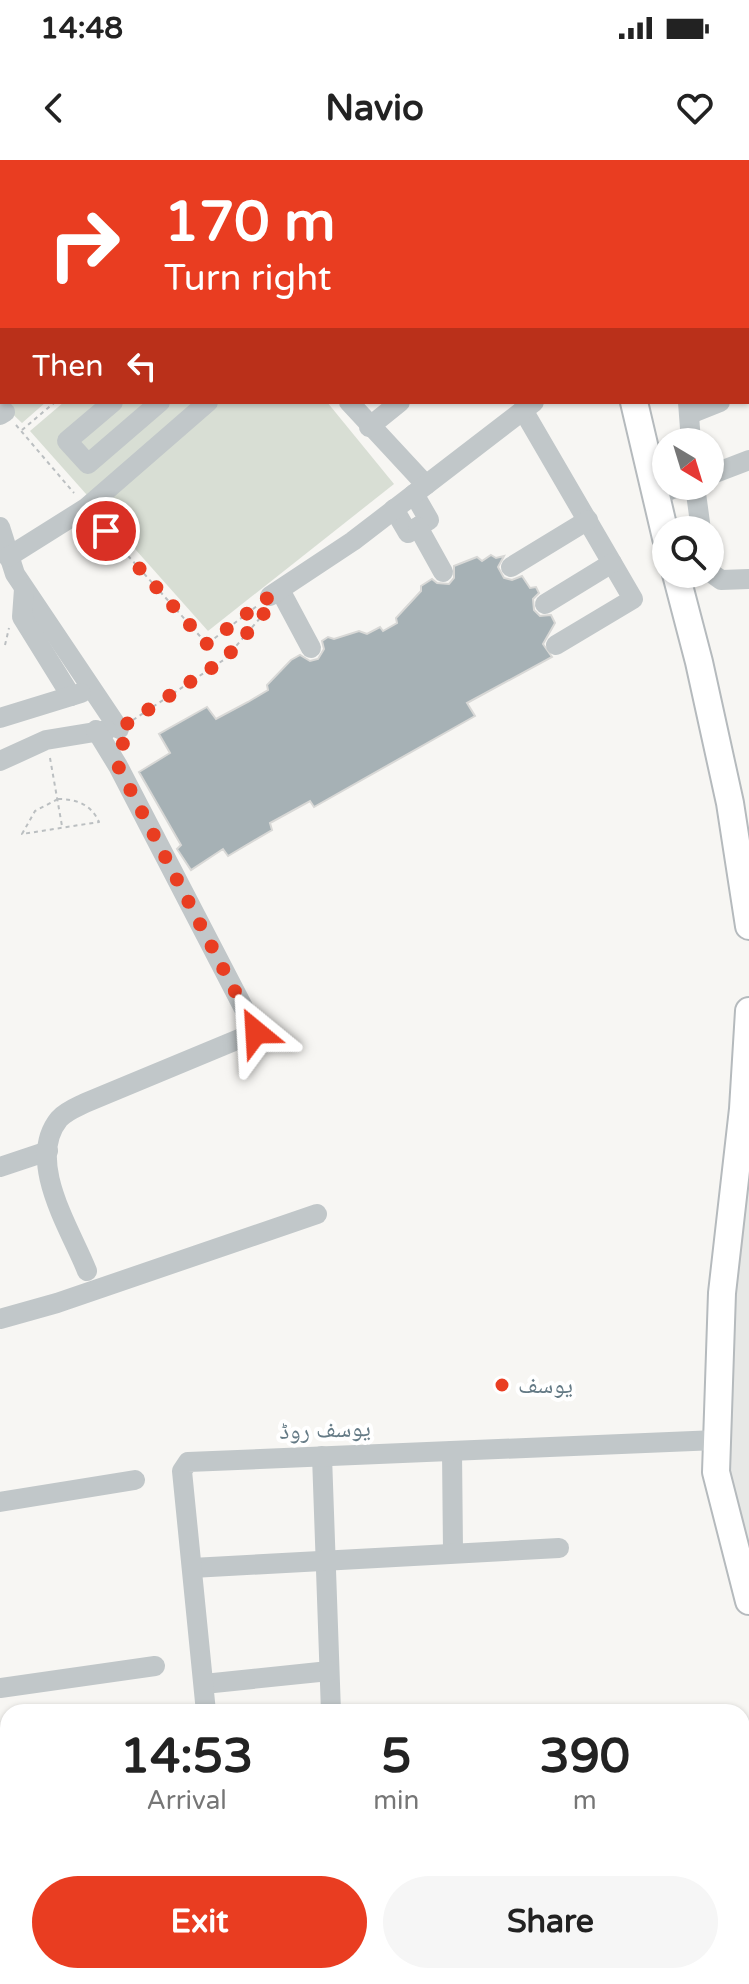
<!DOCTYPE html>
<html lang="en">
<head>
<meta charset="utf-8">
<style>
	body { margin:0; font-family:"Varela Round","Noto Naskh Arabic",sans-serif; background:#f6f6f6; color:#222; height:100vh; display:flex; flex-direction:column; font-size:30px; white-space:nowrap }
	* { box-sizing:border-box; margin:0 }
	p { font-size:26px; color:#767676 }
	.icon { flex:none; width:44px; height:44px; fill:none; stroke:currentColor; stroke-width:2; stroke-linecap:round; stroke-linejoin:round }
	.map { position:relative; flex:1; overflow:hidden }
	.sheet { position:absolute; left:0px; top:1544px; width:750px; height:280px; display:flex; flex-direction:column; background:#fff; border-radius:24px 24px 0 0; box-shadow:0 2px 6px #0004 }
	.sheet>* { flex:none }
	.hud { position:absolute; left:0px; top:0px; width:750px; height:244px; box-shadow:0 2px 6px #0004; background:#e93d21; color:#fff; overflow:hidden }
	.needle { width:52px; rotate:142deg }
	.buttons { position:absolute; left:652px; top:268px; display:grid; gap:16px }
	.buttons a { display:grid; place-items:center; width:72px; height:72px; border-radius:50%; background:#fff; box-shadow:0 2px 6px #0004; font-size:40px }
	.pin { position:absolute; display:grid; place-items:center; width:68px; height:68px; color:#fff; margin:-34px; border:4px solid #fff; border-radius:50%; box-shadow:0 2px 8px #0007 }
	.me { position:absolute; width:88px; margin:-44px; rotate:333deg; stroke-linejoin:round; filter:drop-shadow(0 0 6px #0008) }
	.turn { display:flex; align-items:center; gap:28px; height:168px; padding:0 32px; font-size:36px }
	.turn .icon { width:104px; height:104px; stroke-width:2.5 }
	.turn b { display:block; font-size:56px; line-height:68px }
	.then { display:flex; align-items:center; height:76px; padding:0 32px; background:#0003; gap:16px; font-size:30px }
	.eta { display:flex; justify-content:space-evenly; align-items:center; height:136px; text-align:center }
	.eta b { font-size:48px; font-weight:800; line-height:56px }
	.action { display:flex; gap:16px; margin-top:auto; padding:16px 32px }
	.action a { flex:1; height:92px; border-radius:48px; background:#e93d21; color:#fff; font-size:32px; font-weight:800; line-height:92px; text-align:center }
	.action a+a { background:#f6f6f6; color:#222 }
	.status { display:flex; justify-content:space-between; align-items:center; height:56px; padding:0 40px; background:#fff; direction:ltr }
	.status svg { height:22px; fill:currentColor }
	header { display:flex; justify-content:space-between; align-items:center; height:104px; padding:0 32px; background:#fff; font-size:36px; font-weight:800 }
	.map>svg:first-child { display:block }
	.built { fill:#e7e8e6 }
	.green { fill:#d8ded4 }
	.building { fill:#a6b1b5; stroke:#d8d8d6; stroke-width:2 }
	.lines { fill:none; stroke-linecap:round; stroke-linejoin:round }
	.major-casing { stroke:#b5babd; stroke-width:30 }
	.path { stroke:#bbbfc1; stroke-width:2; stroke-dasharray:4 4; stroke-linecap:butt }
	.minor { stroke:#c1c7c9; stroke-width:20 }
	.major { stroke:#fff; stroke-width:26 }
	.route { stroke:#e93d21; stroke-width:14; stroke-dasharray:0 25.2 }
	.poi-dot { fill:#e93d21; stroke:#fff; stroke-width:3 }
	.labels { text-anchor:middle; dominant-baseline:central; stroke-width:8; stroke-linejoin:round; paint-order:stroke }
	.poi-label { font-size:24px; fill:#647a85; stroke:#fff; text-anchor:start }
	.street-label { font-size:24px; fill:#647a85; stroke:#fff }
</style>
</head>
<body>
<div class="status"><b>14:48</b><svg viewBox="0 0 49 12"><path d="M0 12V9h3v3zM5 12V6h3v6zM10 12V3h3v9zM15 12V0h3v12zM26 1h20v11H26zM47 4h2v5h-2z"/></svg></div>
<header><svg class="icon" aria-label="back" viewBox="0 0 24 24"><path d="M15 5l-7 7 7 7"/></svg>Navio<svg class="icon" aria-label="heart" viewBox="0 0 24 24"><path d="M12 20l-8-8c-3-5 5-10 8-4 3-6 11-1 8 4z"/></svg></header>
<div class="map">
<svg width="749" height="1824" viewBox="0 0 749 1824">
	<rect width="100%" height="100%" fill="#f7f6f3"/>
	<polygon class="built" points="749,882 749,1416 716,1312"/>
	<g class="green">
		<polygon points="2,31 2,242 46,242 22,263 0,242"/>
		<polygon points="64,242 327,242 394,324 208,471 30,271"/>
	</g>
	<polygon class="building" points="491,395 496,398 504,396 498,407 504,418 512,420 522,416 530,428 536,427 539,433 533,439 534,450 540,456 551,455 555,463 543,484 552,497 467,543 475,556 314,647 310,641 270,663 272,670 228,696 223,689 191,710 177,689 181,685 139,612 170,593 159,574 207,547 216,559 248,542 268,530 267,525 291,500 300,495 310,501 318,499 324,489 322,481 328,477 334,479 359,471 367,474 380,467 383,471 397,463 396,458 421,431 421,426 432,419 437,423 449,424 454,418 454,406 477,397 482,401"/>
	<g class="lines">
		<defs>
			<g id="major">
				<polyline points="475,0 476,2"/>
				<polyline points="634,242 666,378"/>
				<polyline points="676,414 699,502 730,643 749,766"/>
				<polyline points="749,851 743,949 722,1133 716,1312 749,1441"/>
			</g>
		</defs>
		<use href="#major" class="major-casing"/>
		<g class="path">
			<polyline points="420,0 422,2"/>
			<polyline points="23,2 24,0"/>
			<polyline points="0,26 2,24"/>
			<polyline points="16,265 74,333"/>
			<polyline points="22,270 55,242"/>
			<polyline points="96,360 207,484 257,446"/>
			<polyline points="5,485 9,468"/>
			<polyline points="133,560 225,499 266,451"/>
			<polyline points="50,598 62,666"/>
			<path d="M58,639C76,639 91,644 99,662L22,674L35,651Z"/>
		</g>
		<g class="minor">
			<polyline points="160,0 162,2"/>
			<polyline points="663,0 663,2"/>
			<polyline points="503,2 505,0"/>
			<polyline points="688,2 690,0"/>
			<polyline points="748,63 749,64"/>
			<polyline points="748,146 749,146"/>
			<polyline points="748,231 749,231"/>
			<polyline points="113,242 67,281 88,304 160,242"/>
			<polyline points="349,242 426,325"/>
			<polyline points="688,242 691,282"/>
			<polyline points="523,250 633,439 556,485"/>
			<polyline points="690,254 720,242"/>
			<polyline points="0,255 5,252"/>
			<polyline points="369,267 400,242"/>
			<polyline points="710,315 749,300"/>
			<polyline points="695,326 701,370"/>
			<polyline points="655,336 680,326"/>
			<polyline points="394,349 408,373 429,360 414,334"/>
			<polyline points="0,367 15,414 119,569"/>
			<polyline points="418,367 443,412"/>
			<polyline points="8,397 86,348 208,242"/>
			<polyline points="511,407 588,360"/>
			<polyline points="710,412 721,420 749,419"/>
			<polyline points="24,429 22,457 71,536"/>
			<polyline points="280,430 311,488"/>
			<polyline points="270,436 353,381 534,242"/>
			<polyline points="545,444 612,403"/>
			<polyline points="0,558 81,533"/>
			<polyline points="0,601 46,580 107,570"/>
			<polyline points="0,1007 48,991"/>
			<path d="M87,1111C71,1070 25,1001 59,959C66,951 77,947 85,943L256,872L118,606L96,570"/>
			<polyline points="0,1159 57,1143 317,1054"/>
			<polyline points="452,1291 453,1391"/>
			<polyline points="322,1296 331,1552"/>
			<polyline points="0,1342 135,1320"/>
			<polyline points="192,1408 559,1388"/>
			<polyline points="204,1524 329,1511"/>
			<polyline points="0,1528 155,1506"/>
			<polyline points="206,1552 182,1311 188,1302 717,1280"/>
			<polyline points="0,1713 8,1712"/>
			<polyline points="0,1786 8,1824"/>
			<polyline points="234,1816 234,1824"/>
		</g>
		<use href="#major" class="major"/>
	</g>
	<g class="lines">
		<polyline class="route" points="106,371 207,484 270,436 272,444 225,499 119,569 124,588 118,606 256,872"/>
	</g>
	<circle class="poi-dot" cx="502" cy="1225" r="8"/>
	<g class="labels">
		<g class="poi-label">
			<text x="518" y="1225">یوسف</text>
		</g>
		<g class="street-label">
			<text transform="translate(325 1270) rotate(-2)">یوسف روڈ</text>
		</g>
	</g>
</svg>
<div class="buttons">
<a><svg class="needle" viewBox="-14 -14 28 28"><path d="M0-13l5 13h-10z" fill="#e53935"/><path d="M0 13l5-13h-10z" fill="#767676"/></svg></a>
<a><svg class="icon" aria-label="search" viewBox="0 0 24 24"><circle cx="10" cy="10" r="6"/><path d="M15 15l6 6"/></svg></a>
</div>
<div class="pin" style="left:106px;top:371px;background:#d93025"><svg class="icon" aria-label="arrive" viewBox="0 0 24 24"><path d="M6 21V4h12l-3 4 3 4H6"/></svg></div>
<svg class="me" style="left:256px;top:872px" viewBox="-20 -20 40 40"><path d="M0-17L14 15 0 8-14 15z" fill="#e93d21" stroke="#fff" stroke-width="4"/></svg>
<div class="hud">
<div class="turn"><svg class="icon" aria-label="right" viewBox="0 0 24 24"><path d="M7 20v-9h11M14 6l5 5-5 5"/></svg><div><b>170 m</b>Turn right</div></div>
<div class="then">Then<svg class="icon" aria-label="left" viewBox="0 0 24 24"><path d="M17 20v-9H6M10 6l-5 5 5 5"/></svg></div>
</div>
<section class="sheet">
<div class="eta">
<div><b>14:53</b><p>Arrival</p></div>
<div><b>5</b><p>min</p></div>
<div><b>390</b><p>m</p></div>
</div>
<div class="action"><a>Exit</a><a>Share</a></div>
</section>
</div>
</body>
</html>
